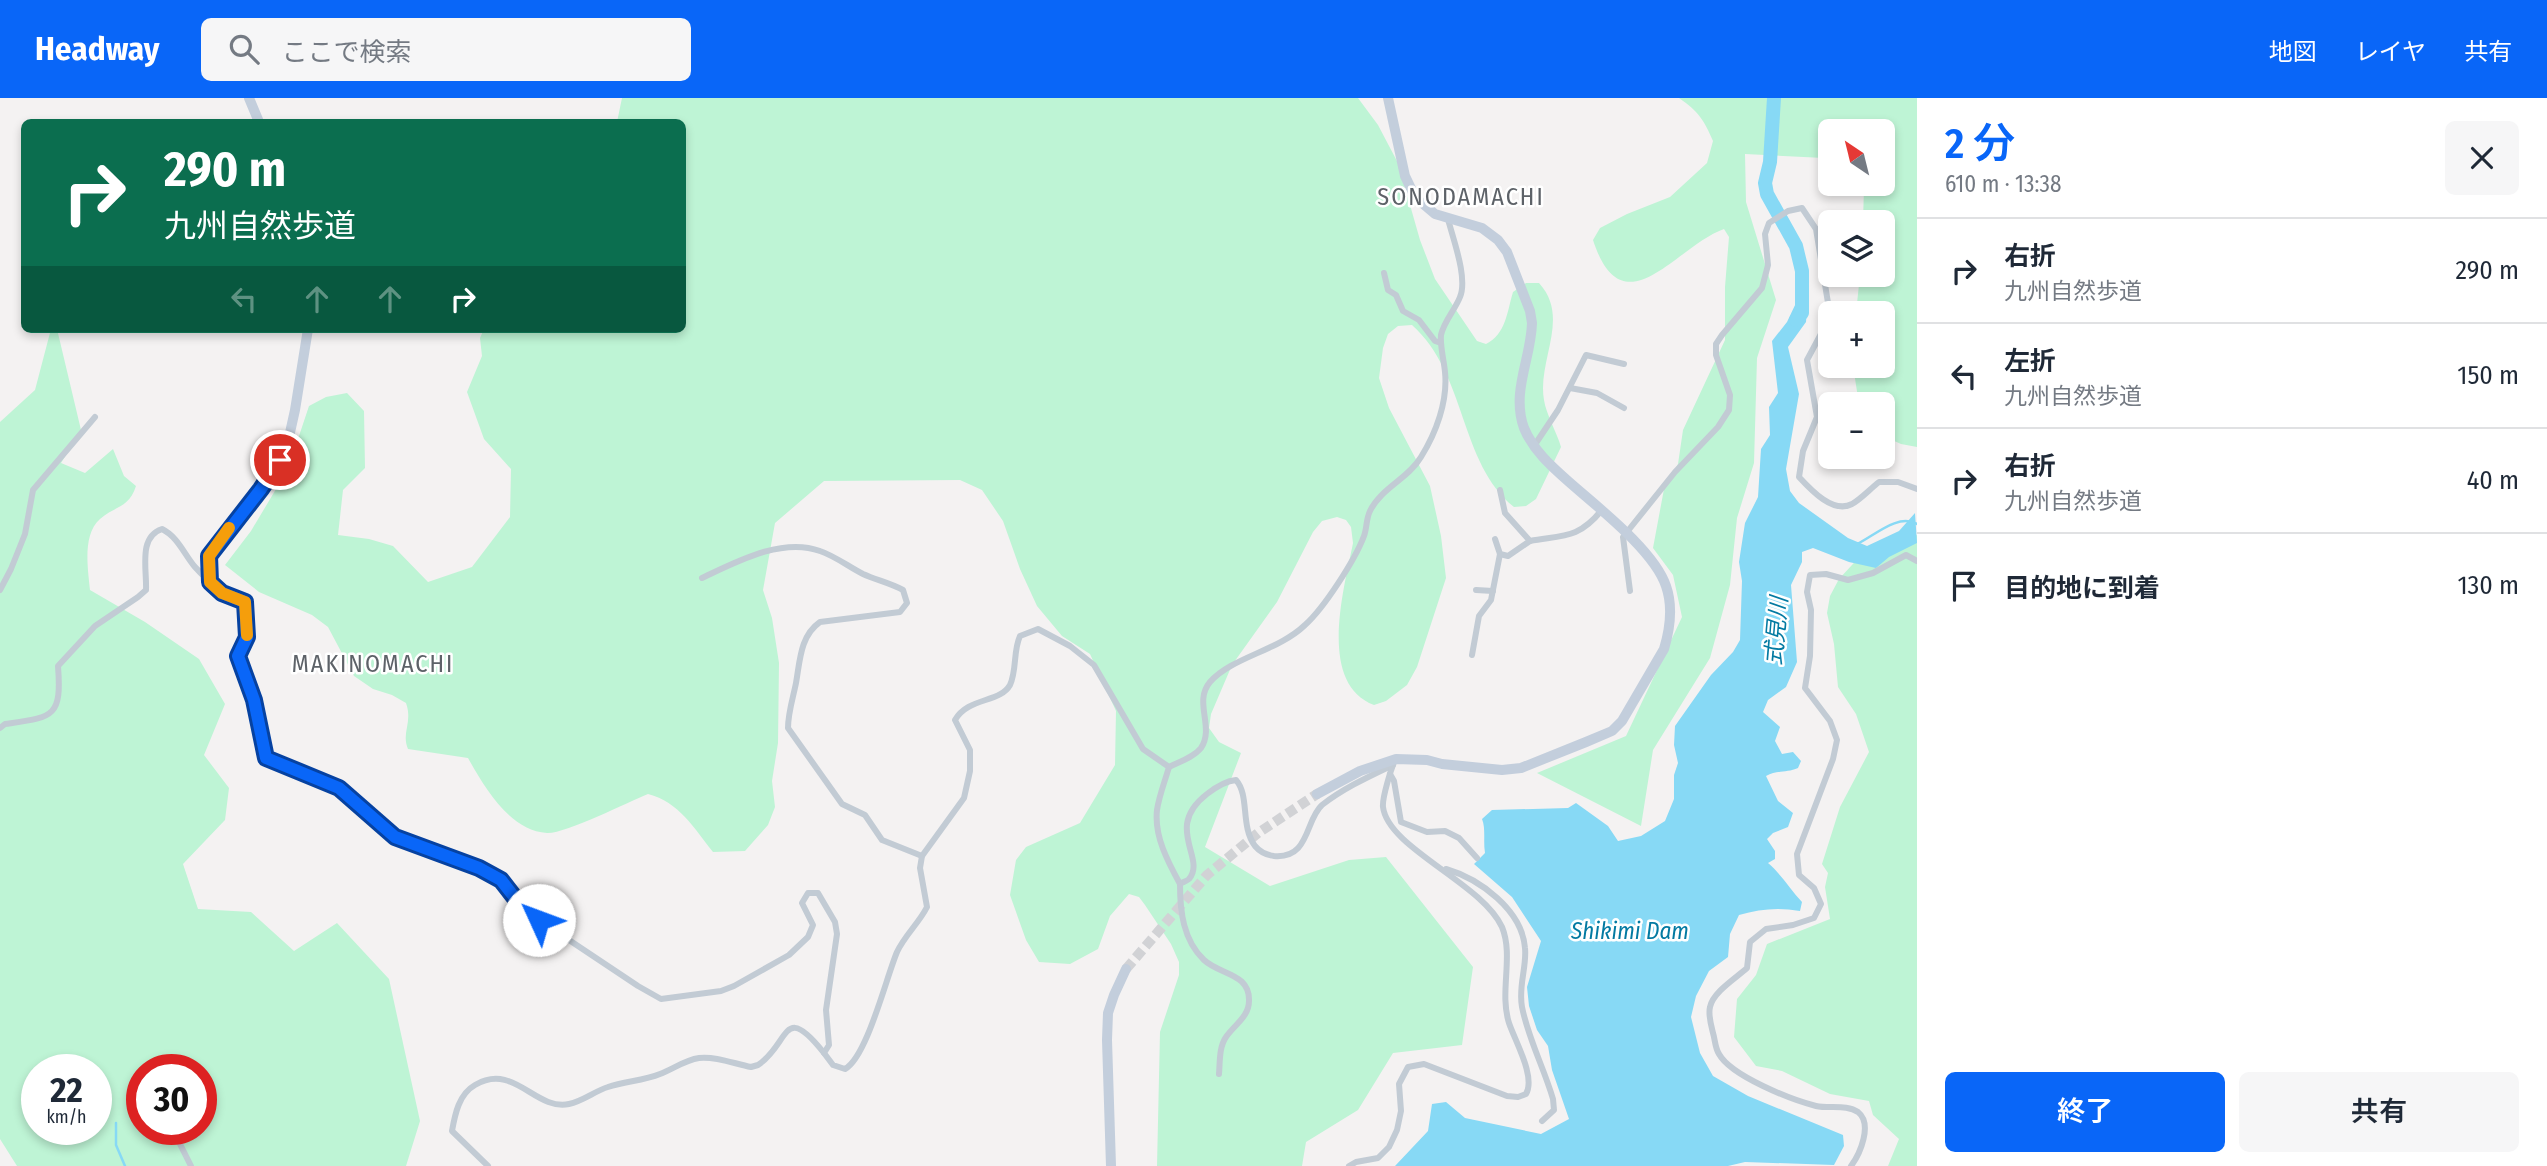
<!DOCTYPE html>
<html lang="ja">
<head>
<meta charset="utf-8">
<style>
	body { margin:0; font-family:"Fira Sans Condensed","Noto Sans JP",sans-serif; background:#f6f6f7; color:#1f2937; height:100vh; display:flex; flex-direction:column; font-size:26px; white-space:nowrap }
	* { box-sizing:border-box; margin:0 }
	p { font-size:23px; color:#747a83 }
	.icon { flex:none; width:38px; height:38px; fill:none; stroke:currentColor; stroke-width:2; stroke-linecap:round; stroke-linejoin:round }
	.map { position:relative; flex:1; overflow:hidden }
	.panel { display:flex; flex-direction:column; background:#fff; width:630px }
	.panel>* { flex:none }
	.guide { position:absolute; left:21px; top:21px; width:665px; height:214px; border-radius:10px; box-shadow:0 4px 10px #0003; background:#0b6e4f; color:#fff; overflow:hidden }
	.needle { width:46px; rotate:325deg }
	.buttons { position:absolute; left:1818px; top:21px; display:grid; gap:14px }
	.buttons a { display:grid; place-items:center; width:77px; height:77px; border-radius:10px; background:#fff; box-shadow:0 4px 10px #0003; font-size:35px }
	.speed { position:absolute; left:21px; top:956px; display:flex; gap:14px; font-size:35px; font-weight:700; text-align:center }
	.speed>* { display:grid; place-content:center; width:91px; height:91px; border-radius:50%; background:#fff; box-shadow:0 4px 10px #0003; line-height:1 }
	.speed small { font-size:18px; font-weight:400 }
	.speed .limit { border:10px solid #d22; background:#fff; color:#111 }
	.pin { position:absolute; display:grid; place-items:center; width:60px; height:60px; color:#fff; margin:-30px; border:4px solid #fff; border-radius:50%; box-shadow:0 2px 7px #0007 }
	.me { position:absolute; width:77px; margin:-38px; rotate:313deg; stroke-linejoin:round; filter:drop-shadow(0 0 5px #0008) }
	.turn { display:flex; align-items:center; gap:24px; height:147px; padding:0 28px; font-size:32px }
	.turn .icon { width:91px; height:91px; stroke-width:2.5 }
	.turn b { display:block; font-size:49px; line-height:60px }
	.lanes { display:flex; align-items:center; height:66px; padding:0 28px; background:#0003; justify-content:center; gap:35px; direction:ltr }
	.lanes .off { opacity:.35 }
	.round { display:grid; place-items:center; flex:none; width:74px; height:74px; border-radius:10px; background:#f6f6f7 }
	.headline { display:flex; align-items:center; justify-content:space-between; height:119px; padding:0 28px }
	h1 { font-size:42px; font-weight:600; line-height:52px; color:#0966f8 }
	.primary-button { display:flex; gap:14px; margin-top:auto; padding:14px 28px }
	.primary-button a { flex:1; height:80px; border-radius:10px; background:#0966f8; color:#fff; font-size:28px; font-weight:600; line-height:80px; text-align:center }
	.primary-button a+a { background:#f6f6f7; color:#1f2937 }
	ul { padding:0; list-style:none }
	li { display:flex; align-items:center; gap:21px; height:105px; padding:0 28px; border-top:2px solid #e0e1e3 }
	li div { flex:1 }
	li b { display:block; font-size:26px }
	li em { font-style:normal }
	header { display:flex; align-items:center; gap:42px; box-sizing:border-box; height:98px; padding:0 35px; background:#0966f8; color:#fff }
	header strong { font-size:33px }
	nav { display:flex; gap:38px; margin-inline-start:auto; font-size:24px }
	.search { width:490px; height:63px; background:#f6f6f7; display:flex; align-items:center; gap:18px; box-sizing:border-box; padding:0 24px; border-radius:10px; color:#747a83; font-size:26px }
	main { display:flex; flex:1; min-height:0 }
	.map>svg:first-child { display:block }
	.green { fill:#bef4d5; fill-rule:evenodd }
	.water { fill:#87d9f5 }
	.lines { fill:none; stroke-linecap:round; stroke-linejoin:round }
	.stream { stroke:#87d9f5; stroke-width:2.5 }
	.river { stroke:#87d9f5; stroke-width:14 }
	.secondary-tunnel { stroke:#d1d2d5; stroke-width:10; stroke-dasharray:10 5; stroke-linecap:butt }
	.street { stroke:#c2cbd4; stroke-width:6 }
	.secondary { stroke:#c3cedc; stroke-width:10 }
	.route-casing { stroke:#0642a1; stroke-width:18 }
	.route { stroke:#0966f8; stroke-width:12 }
	.slow { stroke:#f59e0b; stroke-width:12 }
	.labels { text-anchor:middle; dominant-baseline:central; stroke-width:5; stroke-linejoin:round; paint-order:stroke }
	.water-label { font-size:23px; font-style:italic; fill:#037aa2; stroke:#fff }
	.quarter-label { font-size:24px; letter-spacing:2px; fill:#5d6268; stroke:#fff }
</style>
</head>
<body>
<header>
<strong>Headway</strong>
<div class="search"><svg class="icon" aria-label="search" viewBox="0 0 24 24"><circle cx="10" cy="10" r="6"/><path d="M15 15l6 6"/></svg>ここで検索</div>
<nav><a>地図</a><a>レイヤ</a><a>共有</a></nav>
</header>
<main>
<div class="map">
<svg width="1917" height="1068" viewBox="0 0 1917 1068">
	<rect width="100%" height="100%" fill="#f4f2f2"/>
	<g class="green">
		<path d="M622,0H1358L1378,27L1398,65L1420,142L1435,181L1477,243L1486,246C1506,236 1507,214 1513,194L1526,185H1539C1571,220 1537,262 1544,302C1546,316 1557,335 1561,349L1536,401L1526,408L1514,409C1459,365 1467,276 1412,227L1398,228L1388,236L1383,250L1379,280L1389,310L1430,388L1441,438L1446,480L1417,569L1407,587L1386,603L1374,607C1317,585 1344,491 1353,445L1351,429L1346,422L1337,419L1322,423L1313,434L1277,504L1232,567L1211,616L1209,630L1219,644L1241,655L1205,749L1270,788L1349,762L1386,759L1473,869L1462,947L1393,955L1358,1012L1306,1044L1302,1068H1157L1160,934L1179,877V864L1171,846L1145,807L1139,799L1129,796L1110,818L1098,851L1070,866L1039,864L1026,842L1010,797L1016,762L1026,749L1080,725L1115,667L1116,613L1090,556L1062,538L1037,508L1020,471L1003,423L982,392L960,382L824,383L775,425L763,492L772,520L779,565L778,645L772,683L775,709L768,727L745,753L713,754C694,730 679,704 648,696C628,704 565,736 547,735C510,733 485,690 468,660L408,651C401,634 413,625 406,605L392,597L373,591L354,578L328,529L312,517L259,494L225,467L251,433L288,371L309,308L326,299L347,295L364,313L365,370L343,392L338,437L369,441L393,448L428,484L472,469L510,419L511,371L484,341L467,294L482,258L480,240L484,231H682V24H617Z"/>
		<path d="M1679,0H1917V349L1901,346L1883,338V306H1859L1853,268H1883V215H1856L1860,177H1883V124H1863L1864,89L1862,86H1883V33H1830V56L1824,60L1745,56L1746,104L1776,202L1757,260L1754,365L1737,420L1730,487L1710,560L1653,652L1641,728L1537,675L1626,638L1682,519L1673,477L1653,450L1664,391L1678,366L1683,332L1725,242V189L1729,139L1724,131C1676,148 1623,234 1593,142L1600,130L1627,116L1670,99L1707,65L1713,43C1704,22 1698,13 1679,0Z"/>
		<path d="M51,231H57L81,332L61,365L85,375L113,351L124,378L136,388C129,410 115,408 100,421C82,437 88,471 90,492L145,524L199,561L225,606L204,657L229,690L225,722L183,766L198,811L251,814L294,853L337,825L389,881L420,1023L406,1068H17L0,1041V324L35,292ZM37,971H96V1031H37ZM142,971H201V1031H142Z"/>
		<polygon points="1917,437 1917,1068 1888,1068 1899,1041 1873,1017 1869,1003 1830,996 1782,973 1756,968 1734,939 1737,901 1756,877 1767,846 1830,821 1825,789 1828,775 1822,766 1840,709 1869,654 1856,616 1838,589 1834,546 1827,515 1830,498 1839,481 1864,454"/>
	</g>
	<path class="water" d="M1796,205L1807,210L1806,224L1788,249L1799,296L1786,371L1790,393L1799,405L1848,440L1867,448L1899,433L1915,415L1917,445L1889,459L1876,470L1849,464L1813,450L1802,454V464L1791,487L1797,564L1786,589L1768,602L1763,614L1780,629L1775,643L1782,656L1793,654L1801,663L1798,670C1787,675 1777,672 1766,678L1778,703L1793,715L1788,729L1773,735L1767,741L1775,753V761L1768,765C1781,776 1790,791 1802,804L1800,813C1778,809 1760,811 1739,817L1730,836L1728,859L1709,873L1696,898L1691,919L1700,955L1713,978L1748,998L1843,1037L1844,1048L1834,1067L1745,1064L1728,1068H1395L1428,1033L1432,1006L1446,1004L1465,1020L1541,1036L1569,1021L1552,972L1548,948L1537,932L1529,908L1527,889L1541,843L1512,799L1474,766L1485,755C1483,743 1486,731 1482,721L1492,712L1568,710L1576,705L1608,728L1618,743L1641,738L1665,723L1674,701V677L1678,665L1674,647L1675,628L1711,577L1733,554L1740,542L1742,483L1739,464L1745,425L1758,399L1761,351L1770,337L1769,309L1778,295L1772,243L1787,224Z"/>
	<g class="lines">
		<g class="stream">
			<path d="M1857,446C1874,438 1898,415 1917,426"/>
			<polyline points="116,1025 116,1047 125,1068"/>
		</g>
		<polyline class="river" points="1774,0 1770,64 1765,85 1767,96 1796,148 1802,173 1802,215 1796,222"/>
		<polyline class="secondary-tunnel" points="1126,871 1207,777 1258,735 1317,696"/>
		<g class="street">
			<polyline points="1384,175 1388,192 1396,197 1403,213 1419,222 1435,243 1441,245"/>
			<polyline points="1570,290 1597,295 1624,310"/>
			<polyline points="1534,348 1558,312 1586,257 1624,266"/>
			<path d="M1500,392L1505,415L1530,443C1563,437 1578,441 1601,413"/>
			<polyline points="1495,441 1500,456 1508,458 1530,443"/>
			<path d="M702,480C736,464 782,439 820,453C835,458 849,469 863,476C876,482 890,485 903,492L907,505L900,514L820,524C800,538 800,563 796,585C793,600 788,615 788,630L842,706L865,717L882,742L922,758"/>
			<polyline points="0,492 11,471 25,436 33,392 95,319"/>
			<polyline points="1476,492 1493,493"/>
			<path d="M1630,493L1623,439L1675,374L1718,329L1729,312L1730,297L1716,257V246L1722,237L1762,190L1768,167L1765,136L1769,125L1788,113L1802,110L1816,131L1829,211L1822,234L1807,262L1817,319L1803,353L1799,379C1811,392 1833,416 1852,406C1861,401 1870,391 1879,384H1898L1917,391"/>
			<polyline points="1472,557 1479,518 1491,502 1500,456"/>
			<path d="M0,630L5,626C53,619 62,620 58,568L95,528L138,499L146,492C147,471 138,439 162,431C178,439 184,456 195,469C210,486 225,496 245,504L247,539L238,557L255,602L266,660L339,690L395,739L479,770L501,782L515,800L539,822L638,888L661,901L721,893L734,888L789,857L808,839L813,827L802,805L808,795H818L835,824L837,836L826,912L829,947L824,955L833,967L845,971C867,959 886,880 897,854C905,837 919,825 927,809L920,770L922,758L964,700L970,673V652L955,622C968,599 1000,605 1010,587C1017,572 1013,553 1020,538L1038,531L1070,548L1094,567L1143,651L1169,669"/>
			<path d="M1169,669C1179,664 1194,659 1201,650C1215,629 1193,604 1210,584C1232,559 1278,553 1305,527C1324,510 1355,462 1364,438C1367,430 1366,421 1370,413C1381,390 1408,381 1421,359C1436,335 1448,303 1445,274C1444,262 1440,249 1441,237C1444,223 1455,212 1460,199C1468,180 1453,141 1448,121"/>
			<path d="M1169,669C1165,683 1159,698 1157,712C1154,738 1168,764 1180,786C1183,784 1187,783 1189,781C1207,760 1163,730 1207,696C1216,689 1225,683 1236,682C1250,698 1240,728 1255,748C1260,754 1266,757 1274,758C1310,761 1305,722 1322,707C1344,690 1368,679 1393,667"/>
			<polyline points="1390,676 1394,683 1401,724 1427,734 1445,733 1459,740 1477,760"/>
			<path d="M1446,771C1480,781 1522,812 1525,850C1527,869 1518,888 1522,909C1528,940 1544,970 1553,1001L1554,1012L1542,1023"/>
			<path d="M1180,786C1180,813 1183,842 1204,862C1220,877 1250,875 1249,903C1249,919 1234,927 1226,939C1219,949 1220,964 1219,976"/>
			<polyline points="175,1036 191,1068"/>
			<path d="M488,1068L452,1033C455,1016 459,996 475,987C514,964 535,1013 569,1006C583,1003 595,993 608,989C625,983 643,983 660,976C673,971 685,962 699,960C716,958 735,966 751,969L758,967C790,946 782,902 824,955"/>
			<path d="M1349,1068L1356,1064L1378,1060L1389,1049L1397,1032L1401,1013L1399,986L1408,969L1424,966L1507,998L1518,999L1526,996C1536,979 1515,943 1509,925C1499,894 1514,858 1502,829C1482,785 1388,750 1383,709C1382,700 1391,671 1395,662"/>
			<path d="M1851,1068C1860,1056 1873,1026 1858,1014C1847,1006 1829,1011 1816,1008C1792,1002 1731,978 1719,956C1715,950 1715,941 1713,935C1711,927 1708,917 1710,909C1713,894 1736,880 1747,870L1750,844L1766,831L1793,827L1814,820L1821,806L1814,790L1799,777L1797,756L1833,661L1837,642L1830,623L1805,590L1810,558L1811,512L1807,494L1810,477L1826,476L1848,482L1873,475L1906,457L1917,463"/>
		</g>
		<g class="secondary">
			<polyline points="249,0 259,24"/>
			<polyline points="210,484 209,458 261,391 280,361 289,339 295,312 308,231"/>
			<path d="M1317,696L1360,673L1396,661L1427,662L1442,666L1502,672L1521,670L1586,644L1612,633L1622,623L1664,551C1670,531 1673,508 1666,488C1654,452 1596,408 1568,383C1551,368 1533,352 1524,330C1511,294 1531,261 1532,225L1530,213L1507,154L1498,142L1482,130L1435,116L1415,99L1405,78L1388,0"/>
			<polyline points="1111,1068 1107,942 1108,915 1114,897 1126,871"/>
		</g>
	</g>
	<g class="lines">
		<defs>
			<polyline id="route" points="280,362 261,391 209,458 210,484 222,495 245,504 247,539 238,558 254,602 266,660 339,690 395,739 479,770 501,782 515,800 539,822"/>
		</defs>
		<use href="#route" class="route-casing"/>
		<use href="#route" class="route"/>
		<polyline class="slow" points="229,430 209,458 210,484 222,495 245,504 247,537"/>
	</g>
	<g class="labels">
		<g class="water-label">
			<text transform="translate(1776 533) rotate(-85)">式見川</text>
			<text x="1630" y="833">Shikimi Dam</text>
		</g>
		<g class="quarter-label">
			<text x="1461" y="99">SONODAMACHI</text>
			<text x="373" y="566">MAKINOMACHI</text>
		</g>
	</g>
</svg>
<div class="buttons">
<a><svg class="needle" viewBox="-14 -14 28 28"><path d="M0-13l5 13h-10z" fill="#e53935"/><path d="M0 13l5-13h-10z" fill="#747a83"/></svg></a>
<a><svg class="icon" aria-label="layers" viewBox="0 0 24 24"><path d="M12 4l9 5-9 5-9-5zM3 14l9 5 9-5"/></svg></a>
<a>+</a>
<a>−</a>
</div>
<div class="speed"><div>22<small>km/h</small></div><div class="limit">30</div></div>
<div class="pin" style="left:280px;top:362px;background:#d93025"><svg class="icon" aria-label="arrive" viewBox="0 0 24 24"><path d="M6 21V4h12l-3 4 3 4H6"/></svg></div>
<svg class="me" style="left:539px;top:822px" viewBox="-20 -20 40 40"><circle r="19" fill="#fff"/><path d="M0-13L10 11 0 6-10 11z" fill="#0966f8"/></svg>
<div class="guide">
<div class="turn"><svg class="icon" aria-label="right" viewBox="0 0 24 24"><path d="M7 20v-9h11M14 6l5 5-5 5"/></svg><div><b>290 m</b>九州自然歩道</div></div>
<div class="lanes"><svg class="icon off" aria-label="left" viewBox="0 0 24 24"><path d="M17 20v-9H6M10 6l-5 5 5 5"/></svg><svg class="icon off" aria-label="ahead" viewBox="0 0 24 24"><path d="M12 20V5M6 11l6-6 6 6"/></svg><svg class="icon off" aria-label="ahead" viewBox="0 0 24 24"><path d="M12 20V5M6 11l6-6 6 6"/></svg><svg class="icon" aria-label="right" viewBox="0 0 24 24"><path d="M7 20v-9h11M14 6l5 5-5 5"/></svg></div>
</div>
</div>
<section class="panel">
<div class="headline"><div><h1>2 分</h1><p>610 m · 13:38</p></div><a class="round"><svg class="icon" aria-label="close" viewBox="0 0 24 24"><path d="M6 6l12 12M18 6L6 18"/></svg></a></div>
<ul>
<li><svg class="icon" aria-label="right" viewBox="0 0 24 24"><path d="M7 20v-9h11M14 6l5 5-5 5"/></svg><div><b>右折</b><p>九州自然歩道</p></div><em>290 m</em></li>
<li><svg class="icon" aria-label="left" viewBox="0 0 24 24"><path d="M17 20v-9H6M10 6l-5 5 5 5"/></svg><div><b>左折</b><p>九州自然歩道</p></div><em>150 m</em></li>
<li><svg class="icon" aria-label="right" viewBox="0 0 24 24"><path d="M7 20v-9h11M14 6l5 5-5 5"/></svg><div><b>右折</b><p>九州自然歩道</p></div><em>40 m</em></li>
<li><svg class="icon" aria-label="arrive" viewBox="0 0 24 24"><path d="M6 21V4h12l-3 4 3 4H6"/></svg><div><b>目的地に到着</b></div><em>130 m</em></li>
</ul>
<div class="primary-button"><a>終了</a><a>共有</a></div>
</section>
</main>
</body>
</html>
